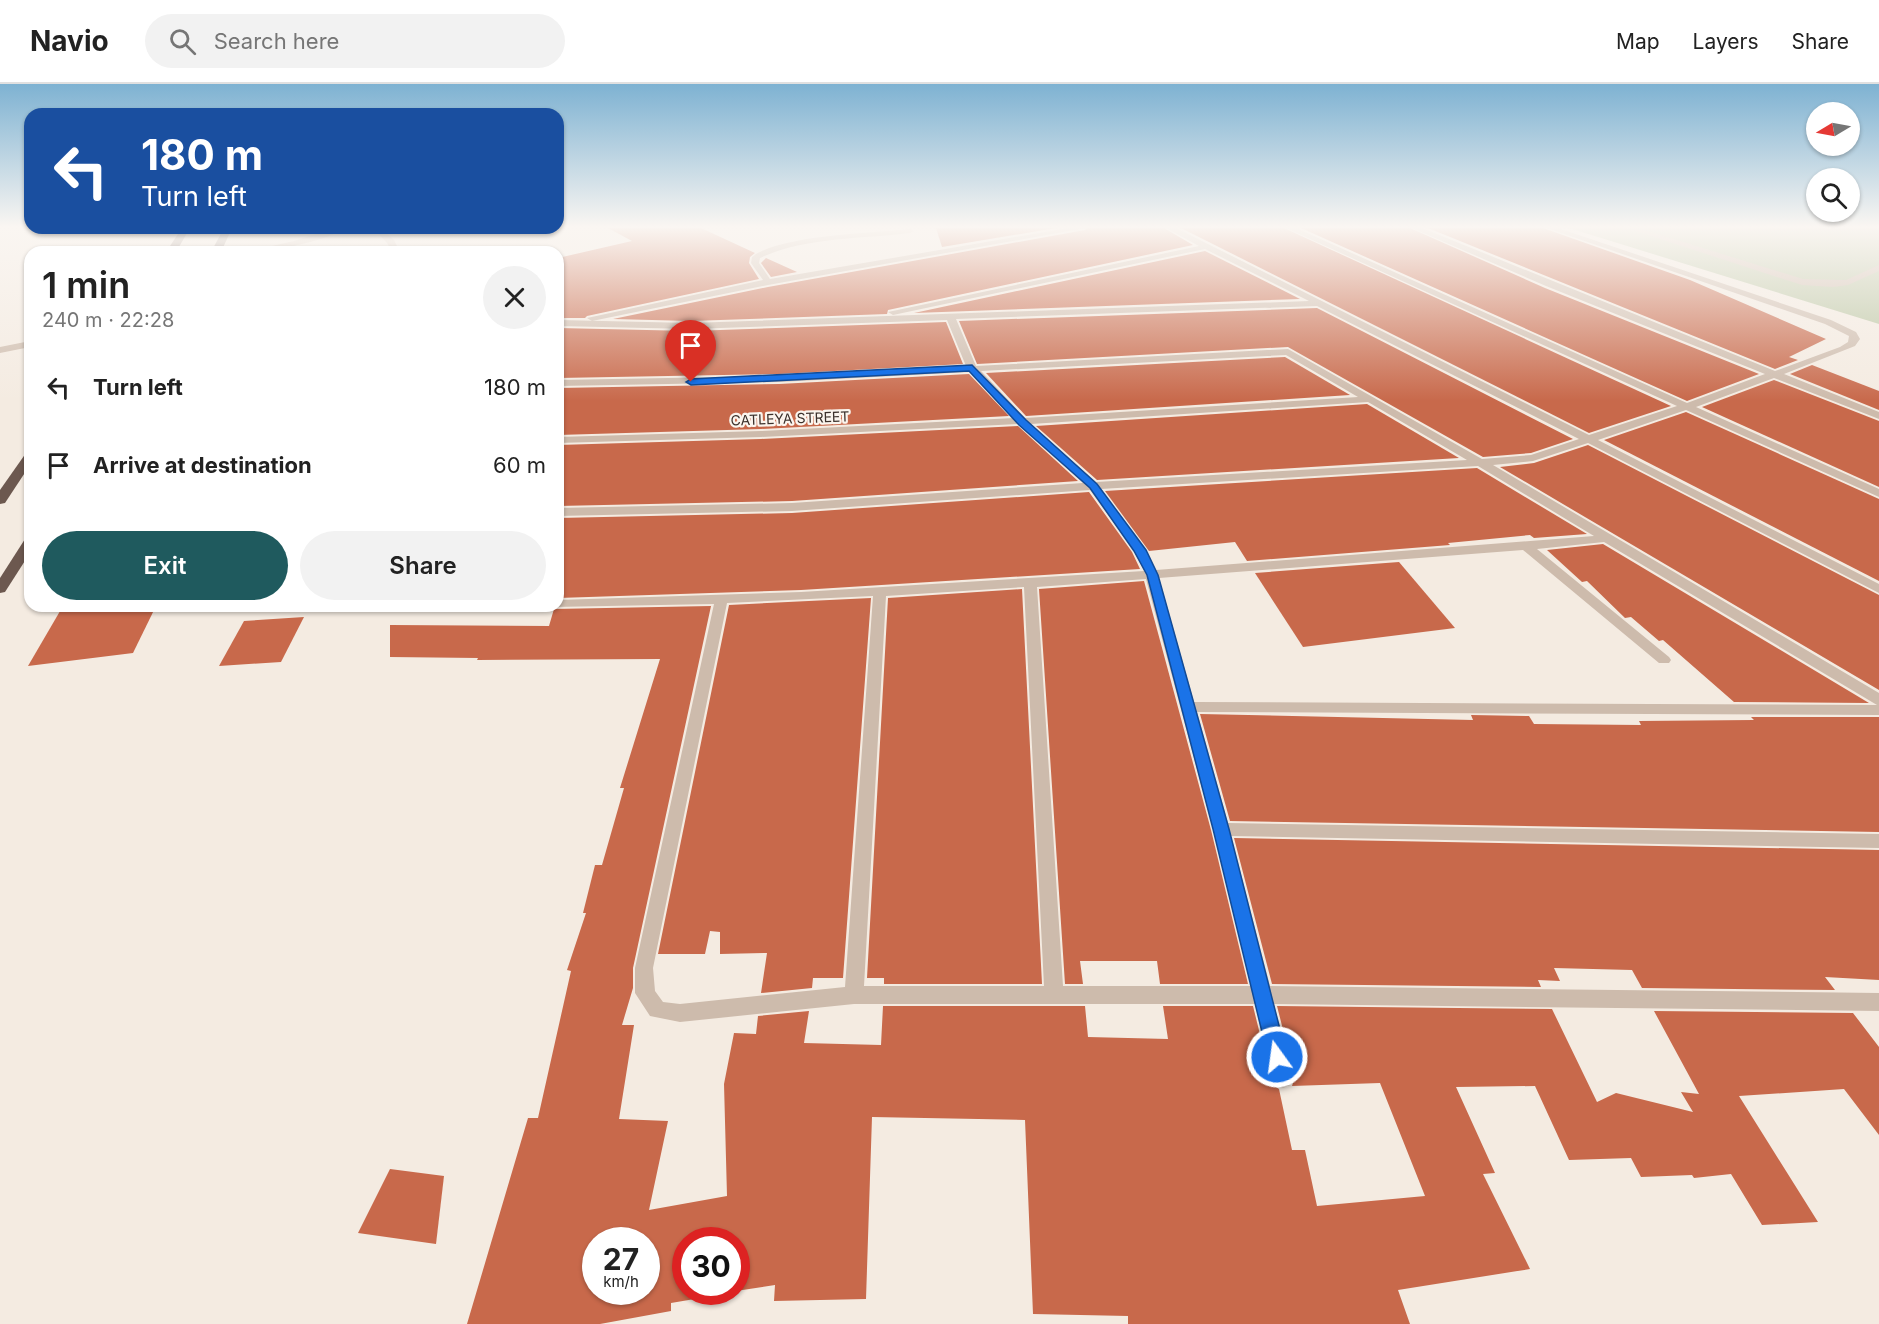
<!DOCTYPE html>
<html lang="en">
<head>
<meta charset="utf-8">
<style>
	body { margin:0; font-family:Inter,sans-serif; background:#f2f2f2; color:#222; height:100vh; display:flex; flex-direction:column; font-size:22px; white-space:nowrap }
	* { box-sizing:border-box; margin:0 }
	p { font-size:20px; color:#767676 }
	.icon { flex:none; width:33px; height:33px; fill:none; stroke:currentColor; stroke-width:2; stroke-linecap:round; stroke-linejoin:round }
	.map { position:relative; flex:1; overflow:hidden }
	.sheet { position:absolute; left:24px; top:162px; width:540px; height:366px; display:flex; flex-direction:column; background:#fff; border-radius:18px; box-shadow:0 2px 4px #0004 }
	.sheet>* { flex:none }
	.banner { position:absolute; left:24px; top:24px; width:540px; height:126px; border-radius:18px; box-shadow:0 2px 4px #0004; background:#1a4fa0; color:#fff; overflow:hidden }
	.needle { width:39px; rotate:260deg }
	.buttons { position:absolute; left:1806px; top:18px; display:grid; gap:12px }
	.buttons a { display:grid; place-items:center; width:54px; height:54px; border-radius:50%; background:#fff; box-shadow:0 2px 4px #0004; font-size:30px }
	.speed { position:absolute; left:582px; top:1143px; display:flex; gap:12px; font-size:30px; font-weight:700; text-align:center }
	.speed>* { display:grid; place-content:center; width:78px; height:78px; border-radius:50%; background:#fff; box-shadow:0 2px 4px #0004; line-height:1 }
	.speed small { font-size:15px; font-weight:400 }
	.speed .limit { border:9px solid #d22; background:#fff; color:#111 }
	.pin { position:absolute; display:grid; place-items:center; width:51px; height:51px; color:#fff; margin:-62px -26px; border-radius:50% 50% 50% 0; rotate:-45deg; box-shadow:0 0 6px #0007 }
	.pin .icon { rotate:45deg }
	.me { position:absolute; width:66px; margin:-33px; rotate:346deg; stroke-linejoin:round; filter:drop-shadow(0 0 4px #0008) }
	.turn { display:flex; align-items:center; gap:21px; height:126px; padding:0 18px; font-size:27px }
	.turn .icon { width:78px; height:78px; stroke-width:2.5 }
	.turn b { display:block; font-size:42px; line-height:51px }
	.round { display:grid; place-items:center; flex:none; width:63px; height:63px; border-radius:32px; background:#f2f2f2 }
	.summary { display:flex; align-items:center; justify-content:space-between; height:102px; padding:0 18px }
	h1 { font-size:36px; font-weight:600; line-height:45px }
	.primary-button { display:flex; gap:12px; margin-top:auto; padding:12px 18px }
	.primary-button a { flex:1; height:69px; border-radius:36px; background:#1f5a5e; color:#fff; font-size:24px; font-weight:600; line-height:69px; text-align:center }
	.primary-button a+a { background:#f2f2f2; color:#222 }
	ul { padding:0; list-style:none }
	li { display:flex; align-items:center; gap:18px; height:78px; padding:0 18px }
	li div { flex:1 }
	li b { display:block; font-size:22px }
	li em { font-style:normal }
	header { display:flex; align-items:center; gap:36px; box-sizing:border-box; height:84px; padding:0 30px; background:#fff; border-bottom:2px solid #e0e0e0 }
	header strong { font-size:28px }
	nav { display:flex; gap:33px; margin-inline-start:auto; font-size:21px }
	.search { width:420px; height:54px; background:#f2f2f2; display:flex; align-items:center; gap:15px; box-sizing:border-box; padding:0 21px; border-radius:33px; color:#767676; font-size:22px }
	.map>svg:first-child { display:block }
	.green { fill:#b8c4a0 }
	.building { fill:#c8694b; fill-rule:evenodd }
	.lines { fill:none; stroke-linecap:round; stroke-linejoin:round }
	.service { fill:#cdbbac; fill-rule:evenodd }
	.minor { fill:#cdbbac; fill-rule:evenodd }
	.trunk { fill:#6c584f; fill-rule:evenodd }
	.route { fill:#1a73e8; stroke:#114b97; stroke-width:1.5 }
	.labels { text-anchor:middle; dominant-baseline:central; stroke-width:4.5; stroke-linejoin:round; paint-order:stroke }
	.far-street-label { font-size:14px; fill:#3b302b; stroke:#fbf5ee }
</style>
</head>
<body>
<header>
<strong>Navio</strong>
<div class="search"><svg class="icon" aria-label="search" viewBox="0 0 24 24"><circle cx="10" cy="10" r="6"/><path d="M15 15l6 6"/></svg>Search here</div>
<nav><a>Map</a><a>Layers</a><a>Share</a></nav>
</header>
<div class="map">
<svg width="1879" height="1240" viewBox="0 0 1879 1240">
	<rect width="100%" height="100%" fill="#f4ebe1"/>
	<polygon class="green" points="1569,144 1879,144 1879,240"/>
	<g class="building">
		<polygon points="608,144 701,144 755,169 750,173 749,179 759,195 587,232 585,234 558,234 558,174 632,157"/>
		<polygon points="936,144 1056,144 942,163"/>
		<polygon points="1087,144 1164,144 1193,161 888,226 887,230 691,237 613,235 768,203 1085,146"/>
		<polygon points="1181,144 1284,144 1671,322 1589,349"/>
		<polygon points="1301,144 1410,144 1545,204 1759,290 1687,317"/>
		<polygon points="1428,144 1543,144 1690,196 1826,255 1789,273 1798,276 1775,285"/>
		<polygon points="1205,167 1300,215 914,229"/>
		<polygon points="766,174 797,188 771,193 761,179"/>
		<polygon points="1317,224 1573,355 1531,369 1483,373 1288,263 977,280 959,237"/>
		<polygon points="946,238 963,280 779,290 558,294 558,244 691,247"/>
		<polygon points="1285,273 1350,311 1026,332 986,289"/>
		<polygon points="1812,281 1879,307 1879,326 1790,290"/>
		<polygon points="969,290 1009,332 761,345 558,351 558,304 779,300"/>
		<polygon points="1774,296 1879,337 1879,403 1702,323"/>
		<polygon points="1367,320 1459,374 1097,396 1036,342"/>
		<polygon points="1686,328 1879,415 1879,497 1604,356"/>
		<polygon points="1018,342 1078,397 792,417 558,422 558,361 761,355"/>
		<polygon points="1588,361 1879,511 1879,606 1500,383 1534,379"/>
		<polygon points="1477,384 1587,450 1534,454 1530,451 1448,459 1450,461 1247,477 1235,458 1149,467 1105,407"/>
		<polygon points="1089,408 1132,468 1140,485 801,506 558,514 558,434 792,429"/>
		<polygon points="1603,460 1869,619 1734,618 1663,556 1659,557 1631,533 1625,534 1587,497 1582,498 1547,466"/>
		<polygon points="1399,478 1455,544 1303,563 1255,489"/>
		<polygon points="1144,497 1211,746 1248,900 1160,900 1157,877 1080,877 1083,900 1065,900 1039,505"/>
		<polygon points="1022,505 1042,900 884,900 884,894 867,894 888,514"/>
		<polygon points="871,514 843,894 813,894 812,904 761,909 767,869 720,870 720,848 710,847 705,870 658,870 729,521"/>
		<polygon points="63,522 156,522 133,569 28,582"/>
		<path d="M711,522L633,884V904L622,941H634L619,1035L668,1037L649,1126L727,1112L724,1000L734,949L756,950L758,932L809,927L804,959L881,961L883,922H1085L1088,953L1168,955L1163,922H1253L1271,995L1274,1002L1279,1005L1292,1066H1305L1317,1122L1425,1112L1380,999L1292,1002L1295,993L1277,922L1552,925L1597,1018L1616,1009L1693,1028L1681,1008L1699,1010L1654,927L1853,929L1879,963V1051L1844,1005L1739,1012L1818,1138L1762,1141L1731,1090L1694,1094L1692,1091L1641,1093L1631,1074L1569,1076L1535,1002L1456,1003L1495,1089L1483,1090L1530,1185L1398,1206L1410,1240H1128V1232L1033,1230L1025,1036L872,1033L866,1215L774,1217L775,1201L736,1207V1156H686V1208H736L671,1219V1227L600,1240H467L528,1034H538L571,887L567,886L586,829H583L595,781H602L624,704H620L660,575L477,576L478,574L390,573V541L549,542L554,525ZM596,1156H646V1208H596Z"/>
		<polygon points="304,533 281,578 219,582 244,537"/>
		<polygon points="1200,630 1473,636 1471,631 1529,632 1534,640 1641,641 1639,637 1754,636 1751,633 1879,633 1879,748 1230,737"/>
		<polygon points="1234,754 1879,766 1879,896 1825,893 1835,906 1642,904 1632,886 1554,884 1560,897 1538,896 1541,903 1272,900"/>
		<polygon points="390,1085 444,1092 436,1160 358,1149"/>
	</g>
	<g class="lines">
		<g class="service">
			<polygon points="1626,144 1638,144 1803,195 1846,196 1879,181 1879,187 1848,201 1833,203 1802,201"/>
			<polygon points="30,257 30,263 0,269 0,263"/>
		</g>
		<g class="minor">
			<path d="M334,144H346C324,158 271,168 245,168L294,157Z"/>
			<polygon points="373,144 381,144 394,156 400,168 392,168 387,159"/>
			<path d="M1068,144H1085L768,201L592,237L587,234L763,196L751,179L752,173C779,151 873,149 910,145L914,147L910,149C861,155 805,153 760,174L759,179L770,195Z"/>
			<path d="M1166,144H1176L1589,351L1677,322L1286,144H1296L1687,319L1765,290L1546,202L1412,144H1422L1775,287L1840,263L1848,258L1849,252L1825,240L1547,144H1558L1831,236L1856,248L1860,255L1855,262L1784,290L1879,328V335L1774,294L1696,323L1879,405V413L1686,326L1598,356L1879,500V509L1588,359L1533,377L1493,381L1879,609V631L1197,628L1228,739L1879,750V764L1231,752L1270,902L1879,909V927L1274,920L1293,994L1290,1001L1283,1004L1276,1001L1273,994L1255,920H854L680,938L650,932L635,909V884L714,520L553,523L558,522V516L801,508L1144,487L1134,467L1090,406L792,427L558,432V424L792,419L1083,399L1019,340L761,353L558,359V353L761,347L1014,334L970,288L779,298L558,302V296L779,292L966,282L947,236L691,245L558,242V236L691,239L1309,217L1205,165L893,231L888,228L1199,162ZM1317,222L1579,355L1531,371L1482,375L1288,265L976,282L956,235ZM1286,271L1358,313L1025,334L981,287ZM1368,318L1467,376L1096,398L1031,340ZM1478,382L1594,452L1156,486L1146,467L1101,405ZM1604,458L1877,621L1194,618L1159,494L1523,466L1659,579H1669L1671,576L1669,573L1537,465ZM1146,495L1213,745L1251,902H1063L1037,503ZM1024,503L1044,902H864L886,512ZM873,512L845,903L680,920L663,918L655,907L653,884L727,519Z"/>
			<polygon points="360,522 488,522 481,526 367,526"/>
		</g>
		<g class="trunk">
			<polygon points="182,144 190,144 176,168 166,168"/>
			<polygon points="224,144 232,144 221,168 211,168"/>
			<polygon points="30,368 30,381 5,419 0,420 0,406 26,369"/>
			<polygon points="30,454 30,469 5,508 0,509 0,494 25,455"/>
		</g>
	</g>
	<linearGradient id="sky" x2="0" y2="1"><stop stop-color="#7eb2d2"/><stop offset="0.45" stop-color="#faf6f2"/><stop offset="1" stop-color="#faf6f2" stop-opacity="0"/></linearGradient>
	<rect width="1879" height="317" fill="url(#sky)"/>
	<polygon class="route" points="972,281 1026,336 1097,400 1146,466 1158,491 1229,745 1287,973 1284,979 1277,982 1271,979 1268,973 1213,745 1147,491 1134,467 1090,404 1019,341 969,287 691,301 686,298 691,295"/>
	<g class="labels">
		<g class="far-street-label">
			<text transform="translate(790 334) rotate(-2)">CATLEYA STREET</text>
		</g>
	</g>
</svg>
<div class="buttons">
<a><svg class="needle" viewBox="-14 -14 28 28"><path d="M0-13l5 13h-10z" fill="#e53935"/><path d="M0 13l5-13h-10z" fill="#767676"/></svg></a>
<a><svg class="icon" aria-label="search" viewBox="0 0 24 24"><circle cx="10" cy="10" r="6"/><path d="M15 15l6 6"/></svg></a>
</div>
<div class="speed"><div>27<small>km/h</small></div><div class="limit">30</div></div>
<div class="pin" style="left:691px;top:298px;background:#d93025"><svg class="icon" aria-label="arrive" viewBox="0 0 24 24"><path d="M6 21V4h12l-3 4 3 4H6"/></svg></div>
<svg class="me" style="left:1277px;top:973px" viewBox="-20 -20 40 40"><circle r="17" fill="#1a73e8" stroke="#fff" stroke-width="3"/><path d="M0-11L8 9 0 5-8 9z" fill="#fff"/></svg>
<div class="banner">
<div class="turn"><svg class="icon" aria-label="left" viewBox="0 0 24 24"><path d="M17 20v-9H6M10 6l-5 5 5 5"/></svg><div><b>180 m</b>Turn left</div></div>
</div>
<section class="sheet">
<div class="summary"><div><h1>1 min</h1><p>240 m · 22:28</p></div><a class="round"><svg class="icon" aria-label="close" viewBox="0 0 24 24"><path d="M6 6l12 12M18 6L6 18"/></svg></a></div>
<ul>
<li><svg class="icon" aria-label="left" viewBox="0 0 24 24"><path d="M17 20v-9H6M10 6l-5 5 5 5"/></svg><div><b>Turn left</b></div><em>180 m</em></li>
<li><svg class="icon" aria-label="arrive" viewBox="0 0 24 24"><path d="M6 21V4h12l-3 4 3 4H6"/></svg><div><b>Arrive at destination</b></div><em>60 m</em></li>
</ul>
<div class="primary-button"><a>Exit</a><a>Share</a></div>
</section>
</div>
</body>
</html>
